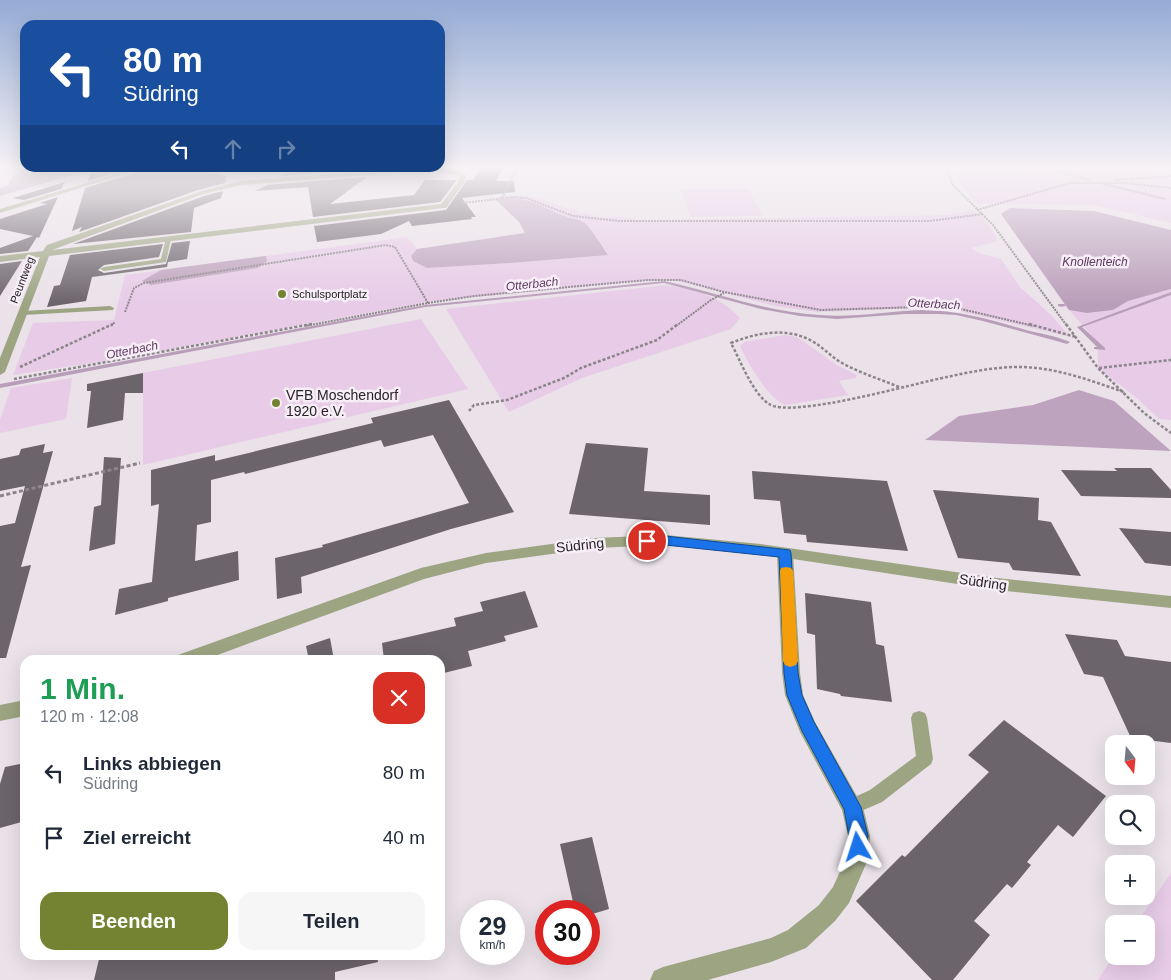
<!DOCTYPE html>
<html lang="de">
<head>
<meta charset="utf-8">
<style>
	body { margin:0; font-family:Arial,sans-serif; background:#f6f6f7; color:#1f2937; height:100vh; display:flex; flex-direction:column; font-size:19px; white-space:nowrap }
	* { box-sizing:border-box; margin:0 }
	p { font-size:16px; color:#747a83 }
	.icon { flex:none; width:28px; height:28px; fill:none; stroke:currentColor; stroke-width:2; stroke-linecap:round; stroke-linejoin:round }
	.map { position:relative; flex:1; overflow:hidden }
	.drawer { position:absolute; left:20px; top:655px; width:425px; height:305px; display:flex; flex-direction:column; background:#fff; border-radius:15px; box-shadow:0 5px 20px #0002 }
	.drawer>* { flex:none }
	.hud { position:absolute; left:20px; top:20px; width:425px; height:152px; border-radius:15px; box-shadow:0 5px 20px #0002; background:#1a4fa0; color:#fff; overflow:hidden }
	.needle { width:32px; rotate:164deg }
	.fabs { position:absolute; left:1105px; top:735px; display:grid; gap:10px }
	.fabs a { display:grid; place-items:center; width:50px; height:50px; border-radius:10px; background:#fff; box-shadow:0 5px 20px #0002; font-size:25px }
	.speed { position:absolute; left:460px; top:900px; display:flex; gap:10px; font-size:25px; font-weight:700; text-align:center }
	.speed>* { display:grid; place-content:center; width:65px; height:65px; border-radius:50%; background:#fff; box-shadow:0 5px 20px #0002; line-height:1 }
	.speed small { font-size:12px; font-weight:400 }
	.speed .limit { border:8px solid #d22; background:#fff; color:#111 }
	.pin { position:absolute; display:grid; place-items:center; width:42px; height:42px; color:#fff; margin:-21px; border:2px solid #fff; border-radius:50%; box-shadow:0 1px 5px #0007 }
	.me { position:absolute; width:55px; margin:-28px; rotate:354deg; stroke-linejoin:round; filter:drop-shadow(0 0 4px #0008) }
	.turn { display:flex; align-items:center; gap:18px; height:105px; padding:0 20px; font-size:22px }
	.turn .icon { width:65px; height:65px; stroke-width:2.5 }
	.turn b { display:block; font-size:35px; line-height:42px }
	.lanes { display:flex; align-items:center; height:48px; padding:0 20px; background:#0003; justify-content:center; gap:25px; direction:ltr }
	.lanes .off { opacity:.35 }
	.round { display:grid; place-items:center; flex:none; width:52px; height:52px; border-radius:15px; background:#f6f6f7 }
	.summary { display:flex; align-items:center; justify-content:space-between; height:85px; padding:0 20px }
	h1 { font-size:30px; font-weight:700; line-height:38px; color:#1e9e55 }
	.button { display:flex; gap:10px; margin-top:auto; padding:10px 20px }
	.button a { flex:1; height:58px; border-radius:15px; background:#748331; color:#fff; font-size:20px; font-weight:700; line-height:58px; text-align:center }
	.button a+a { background:#f6f6f7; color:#1f2937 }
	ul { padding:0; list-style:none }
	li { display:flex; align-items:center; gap:15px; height:65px; padding:0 20px }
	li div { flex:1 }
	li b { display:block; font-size:19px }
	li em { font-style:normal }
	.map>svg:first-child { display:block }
	.green { fill:#e7cbe7 }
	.forest { fill:#bea3be }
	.water { fill:#b99eb9 }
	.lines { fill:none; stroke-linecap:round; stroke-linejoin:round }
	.stream { fill:#b99eb9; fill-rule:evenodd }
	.building { fill:#6b646b }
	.path-far2 { stroke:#8c858b; stroke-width:2; stroke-dasharray:2 1; stroke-linecap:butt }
	.path-far1 { stroke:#8c858b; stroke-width:2.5; stroke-dasharray:3 2; stroke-linecap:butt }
	.path { stroke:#8c858b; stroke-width:3; stroke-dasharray:4 2.5; stroke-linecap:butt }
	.service { fill:#9ca482; fill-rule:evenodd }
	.minor { fill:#9ca482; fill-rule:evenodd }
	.tertiary { fill:#9ca482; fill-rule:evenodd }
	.route { fill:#1a73e8; stroke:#114b97 }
	.slow { fill:#f59e0b }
	.poi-dot { fill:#748331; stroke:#f7eef7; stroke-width:2 }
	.labels { text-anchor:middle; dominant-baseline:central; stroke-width:5; stroke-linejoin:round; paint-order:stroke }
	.far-street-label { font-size:11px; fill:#262326; stroke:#f7eef7 }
	.far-poi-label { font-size:11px; fill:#262326; stroke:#f7eef7; text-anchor:start }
	.far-water-label { font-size:12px; font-style:italic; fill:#5e385f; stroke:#f7eef7 }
	.poi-label { font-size:14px; fill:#262326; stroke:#f7eef7; text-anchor:start }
	.street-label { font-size:14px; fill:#262326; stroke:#f7eef7 }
</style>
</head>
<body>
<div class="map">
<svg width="1171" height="980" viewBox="0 0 1171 980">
	<rect width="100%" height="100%" fill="#eae1e9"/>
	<g class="green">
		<polygon points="957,167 1153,167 1152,174 1171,179 1171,223 1093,205 976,204 960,184"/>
		<polygon points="681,189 748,189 763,216 690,217"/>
		<path d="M522,195C550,199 574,214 602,217C612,218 628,215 636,220L949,215L971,210C985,217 991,227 998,241L971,248L979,253L1001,259L1020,287L1052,316L1070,337L960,311L918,308L818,312L776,306L673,280H656L433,301L98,362L13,375L33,323L114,320L125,275L407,237L417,249L411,256L427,268L510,263L608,255C602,245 593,231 585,223C579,218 573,219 566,217C535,205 532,196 496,200L497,197Z"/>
		<path d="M667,285C697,291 719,295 740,318L731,329L582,378L509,412L446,309Z"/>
		<polygon points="1171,289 1171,420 1159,419 1138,399 1098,368 1098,343 1069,310 1087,313 1113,310 1128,301"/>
		<polygon points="421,319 468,389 143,465 143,373"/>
		<path d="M785,335L797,337L837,365L857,375L856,378L839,381L848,395L785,405C767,397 748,363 740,346L744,342Z"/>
		<polygon points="72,378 66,419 0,433 0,420 11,388"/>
		<polygon points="1171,873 1171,980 1098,980 1114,955 1146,956 1146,924 1136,924"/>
	</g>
	<g class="forest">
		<polygon points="26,168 97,168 0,196 0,188 7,186 14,175"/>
		<path d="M512,198C533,199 548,210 567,217C573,219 579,218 585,223C594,232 601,245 608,255L510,263L427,268L413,261L411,256L417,249L525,233L519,222L496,200Z"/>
		<polygon points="266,256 267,261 258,268 151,285 142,281 161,270"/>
		<polygon points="1079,390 1114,401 1171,451 925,440 959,416 1033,405"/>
	</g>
	<polygon class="water" points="1010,208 1094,211 1171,230 1171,289 1128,301 1113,310 1087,313 1069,310 1001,214"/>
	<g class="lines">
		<g class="stream">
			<polygon points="1043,167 1046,167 1093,180 1090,181 1043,168"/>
			<polygon points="1100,182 1166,198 1167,199 1164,200 1100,184"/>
			<path d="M664,281C716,292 766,312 819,315C854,318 888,311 922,310C958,310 992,320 1026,330C1038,333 1060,337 1070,342L1067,344L1053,340L983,321L956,315L939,314H905L837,319L800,316L761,309L664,283L425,307L0,388V384L425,305Z"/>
			<polygon points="1171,292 1171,295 1082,327 1105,348 1105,350 1094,349 1094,347 1097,347 1077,327"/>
			<path d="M1058,304H1064L1066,305C1065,307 1061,307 1058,306Z"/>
		</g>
	</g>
	<g class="building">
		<polygon points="482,167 504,167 496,181 514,181 515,192 462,198 476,217 471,217 472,219 412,226 409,221 381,234 317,242 314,226 446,210 467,180 473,180"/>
		<polygon points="113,168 131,168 88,181 90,174"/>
		<polygon points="146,168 201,168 202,172 227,176 225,183 198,190 79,232 82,227 72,231 85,188 145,170"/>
		<polygon points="297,168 325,169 380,168 282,176"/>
		<polygon points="367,177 330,204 414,195 425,180 457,180 440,202 313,217 308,187 255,191 267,185"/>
		<polygon points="65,182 61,189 24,200 13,198"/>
		<polygon points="223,191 221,198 194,208 191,232 73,244 204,196"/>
		<polygon points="58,197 39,238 37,237 28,251 0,254 0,248 33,236 0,229 0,219 47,204 40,203"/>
		<polygon points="190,241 187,259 168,262 167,267 92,277 86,301 47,307 54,286 60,285 70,255 163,244 159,257 104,265 98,270 104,273 166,264 172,243"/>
		<polygon points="22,261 0,296 0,264"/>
		<polygon points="143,373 143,393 125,393 123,420 87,428 91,391 87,391 87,384"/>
		<polygon points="449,400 514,512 451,529 301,577 302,593 277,599 275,558 323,547 322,545 469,503 433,435 384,447 381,440 245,474 244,472 211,480 211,522 197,525 195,561 238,551 239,580 168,598 168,601 115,615 119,589 152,582 159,504 151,506 151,470 215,455 215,461 373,423 371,418"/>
		<polygon points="586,443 648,448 644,491 710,495 710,525 569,514"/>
		<polygon points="45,444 43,453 53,451 21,567 31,565 6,658 0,658 0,526 15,523 25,486 0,491 0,459 19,455 21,449"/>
		<polygon points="104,457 121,458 115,544 89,551 94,507 101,505"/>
		<polygon points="1114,468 1151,468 1171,490 1171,498 1081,496 1061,470 1117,471"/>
		<polygon points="752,471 887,481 908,551 807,542 806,535 784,533 780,501 754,499"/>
		<polygon points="933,490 1039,498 1038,520 1051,522 1081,576 1013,570 1009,563 958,558"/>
		<polygon points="1119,528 1171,532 1171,566 1145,563"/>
		<polygon points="525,591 538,627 504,636 506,641 468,651 472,666 440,674 440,660 384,660 382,643 456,626 454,618 483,611 480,602"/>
		<polygon points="805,593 871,602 876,644 884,646 892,702 841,696 840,694 817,689 815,635 807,633"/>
		<polygon points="1065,634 1117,640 1125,656 1171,662 1171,743 1131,738 1103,677 1084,674"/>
		<polygon points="330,638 334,660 309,660 306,646"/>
		<polygon points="1004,720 1106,796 1073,837 1058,825 1027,862 1031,865 1012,888 1007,884 974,921 990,935 953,980 932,980 856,901 902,855 905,857 989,772 968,755"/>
		<polygon points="25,763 25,821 0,828 0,784 5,767"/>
		<polygon points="592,837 609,909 589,915 589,911 575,911 560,844"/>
		<polygon points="100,955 377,955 378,962 335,972 335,980 94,980"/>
	</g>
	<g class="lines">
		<g class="path-far2">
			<polyline points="947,167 952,184 993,225 1067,326"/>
			<polyline points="197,168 219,174"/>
			<polyline points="1115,180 1171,176"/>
			<polyline points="502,198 516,171 516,167"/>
			<polyline points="463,203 514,197 526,198 573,216 619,221 930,221 983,214"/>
			<polyline points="977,210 1070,183 1124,183 1171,188"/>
			<polyline points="428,303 474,296 590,285 648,280 681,280 724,292 821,310 920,307 961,309 1034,326"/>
			<polyline points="125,312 134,288 144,283 386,245 395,247 428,303 305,326"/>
			<polyline points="111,326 115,322"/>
			<polyline points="676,326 711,300 724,293"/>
		</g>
		<g class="path-far1">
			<polyline points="1029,324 1076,337"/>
			<polyline points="1066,324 1098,368 1144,413 1171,433"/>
			<polyline points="20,367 113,324"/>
			<polyline points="1099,368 1171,360"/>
			<polyline points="14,379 312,324"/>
			<path d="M899,387C880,379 860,373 842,363C830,356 822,346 810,340C785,327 756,333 731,343C740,360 753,394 769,404C792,419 915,383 947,377C970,372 994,367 1018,367C1055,367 1089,380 1124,392"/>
			<polyline points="469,411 474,405 507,400 564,378 581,368 657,340 678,324"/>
		</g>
		<polyline class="path" points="0,496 140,463"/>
		<g class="service">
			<polygon points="166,238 171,239 166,262 104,271 100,269 104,267 161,259"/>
			<polygon points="110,306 114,308 113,310 23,315 19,313 23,311"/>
			<polygon points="919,711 925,713 927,718 933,759 931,764 882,802 852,815 846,813 843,807 846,801 870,790 916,756 911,718 913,713"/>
		</g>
		<g class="minor">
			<path d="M440,167L459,171L466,175L465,181L446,208H443L49,256L5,372L0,375V358L40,257L0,262V256L43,251L47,245L199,192L241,181L414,168ZM432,170L460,176L459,181L441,204L52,250L203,194L241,185Z"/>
			<polygon points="136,168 144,168 0,213 0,209"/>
			<polygon points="785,548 790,549 793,553 800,673 803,695 815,722 863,807 870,836 869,857 849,903 835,921 806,948 771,962 708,980 650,980 654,971 663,967 771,938 788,930 819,905 833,887 847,856 848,836 842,810 800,732 785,695 782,673 777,553 780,549"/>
		</g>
		<g class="tertiary">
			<polygon points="665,535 761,544 997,578 1171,596 1171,608 997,590 761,554 665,545 595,548 486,563 424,579 204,660 175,660 178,655 421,568 486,553 595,538"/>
			<polygon points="25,700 25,716 0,721 0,705"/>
		</g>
	</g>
	<linearGradient id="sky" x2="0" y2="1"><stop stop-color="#95abd5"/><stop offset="0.55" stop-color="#f6f2f5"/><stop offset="1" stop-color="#f6f2f5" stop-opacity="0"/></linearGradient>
	<rect width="1171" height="304" fill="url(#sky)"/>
	<polygon class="route" points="665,536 790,550 791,553 798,673 802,695 814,722 861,807 868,836 865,853 858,856 852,853 844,809 802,731 787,695 784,673 779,557 665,545 647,545 641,541 647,537"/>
	<polygon class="slow" points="786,567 791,568 793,571 798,661 796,665 790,667 785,665 783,661 780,571 781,568"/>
	<g class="poi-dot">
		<circle cx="282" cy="294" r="5"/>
		<circle cx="276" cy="403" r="5"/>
	</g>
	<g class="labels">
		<g class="far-street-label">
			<text transform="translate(22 280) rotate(-69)">Peuntweg</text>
		</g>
		<g class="far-poi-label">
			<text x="292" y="294">Schulsportplatz</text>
		</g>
		<g class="far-water-label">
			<text x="1095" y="262">Knollenteich</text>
			<text transform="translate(532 284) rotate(-6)">Otterbach</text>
			<text transform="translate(934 304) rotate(3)">Otterbach</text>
			<text transform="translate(132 350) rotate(-11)">Otterbach</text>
		</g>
		<g class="poi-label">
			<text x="286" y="395">VFB Moschendorf<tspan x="286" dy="16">1920 e.V.</tspan></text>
		</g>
		<g class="street-label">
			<text transform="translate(580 545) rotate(-6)">Südring</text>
			<text transform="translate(983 582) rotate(8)">Südring</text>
		</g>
	</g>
</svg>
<div class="fabs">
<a><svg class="needle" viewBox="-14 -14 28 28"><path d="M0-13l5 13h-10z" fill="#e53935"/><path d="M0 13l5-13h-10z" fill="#747a83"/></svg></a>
<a><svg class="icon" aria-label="search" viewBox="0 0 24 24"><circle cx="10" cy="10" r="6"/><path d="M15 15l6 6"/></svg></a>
<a>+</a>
<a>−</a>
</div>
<div class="speed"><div>29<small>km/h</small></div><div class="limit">30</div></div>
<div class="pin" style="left:647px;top:541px;background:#d93025"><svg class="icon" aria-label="arrive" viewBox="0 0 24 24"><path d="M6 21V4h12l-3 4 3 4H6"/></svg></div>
<svg class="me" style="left:858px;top:847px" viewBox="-20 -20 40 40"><path d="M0-17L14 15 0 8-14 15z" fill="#1a73e8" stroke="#fff" stroke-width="4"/></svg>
<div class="hud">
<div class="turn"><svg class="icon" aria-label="left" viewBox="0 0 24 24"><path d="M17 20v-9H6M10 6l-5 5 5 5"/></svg><div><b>80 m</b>Südring</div></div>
<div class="lanes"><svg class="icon" aria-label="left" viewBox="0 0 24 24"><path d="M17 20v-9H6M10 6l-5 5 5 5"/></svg><svg class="icon off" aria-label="ahead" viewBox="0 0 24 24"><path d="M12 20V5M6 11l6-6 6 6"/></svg><svg class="icon off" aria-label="right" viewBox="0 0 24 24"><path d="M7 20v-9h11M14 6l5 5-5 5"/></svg></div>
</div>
<section class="drawer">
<div class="summary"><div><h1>1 Min.</h1><p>120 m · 12:08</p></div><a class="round" style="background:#d93025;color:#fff"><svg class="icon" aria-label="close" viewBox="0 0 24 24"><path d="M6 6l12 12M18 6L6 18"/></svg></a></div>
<ul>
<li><svg class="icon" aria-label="left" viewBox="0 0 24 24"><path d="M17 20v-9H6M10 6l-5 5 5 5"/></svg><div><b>Links abbiegen</b><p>Südring</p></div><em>80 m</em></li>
<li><svg class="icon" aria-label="arrive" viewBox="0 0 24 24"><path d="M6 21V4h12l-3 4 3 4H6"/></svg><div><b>Ziel erreicht</b></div><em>40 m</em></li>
</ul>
<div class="button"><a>Beenden</a><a>Teilen</a></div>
</section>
</div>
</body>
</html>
